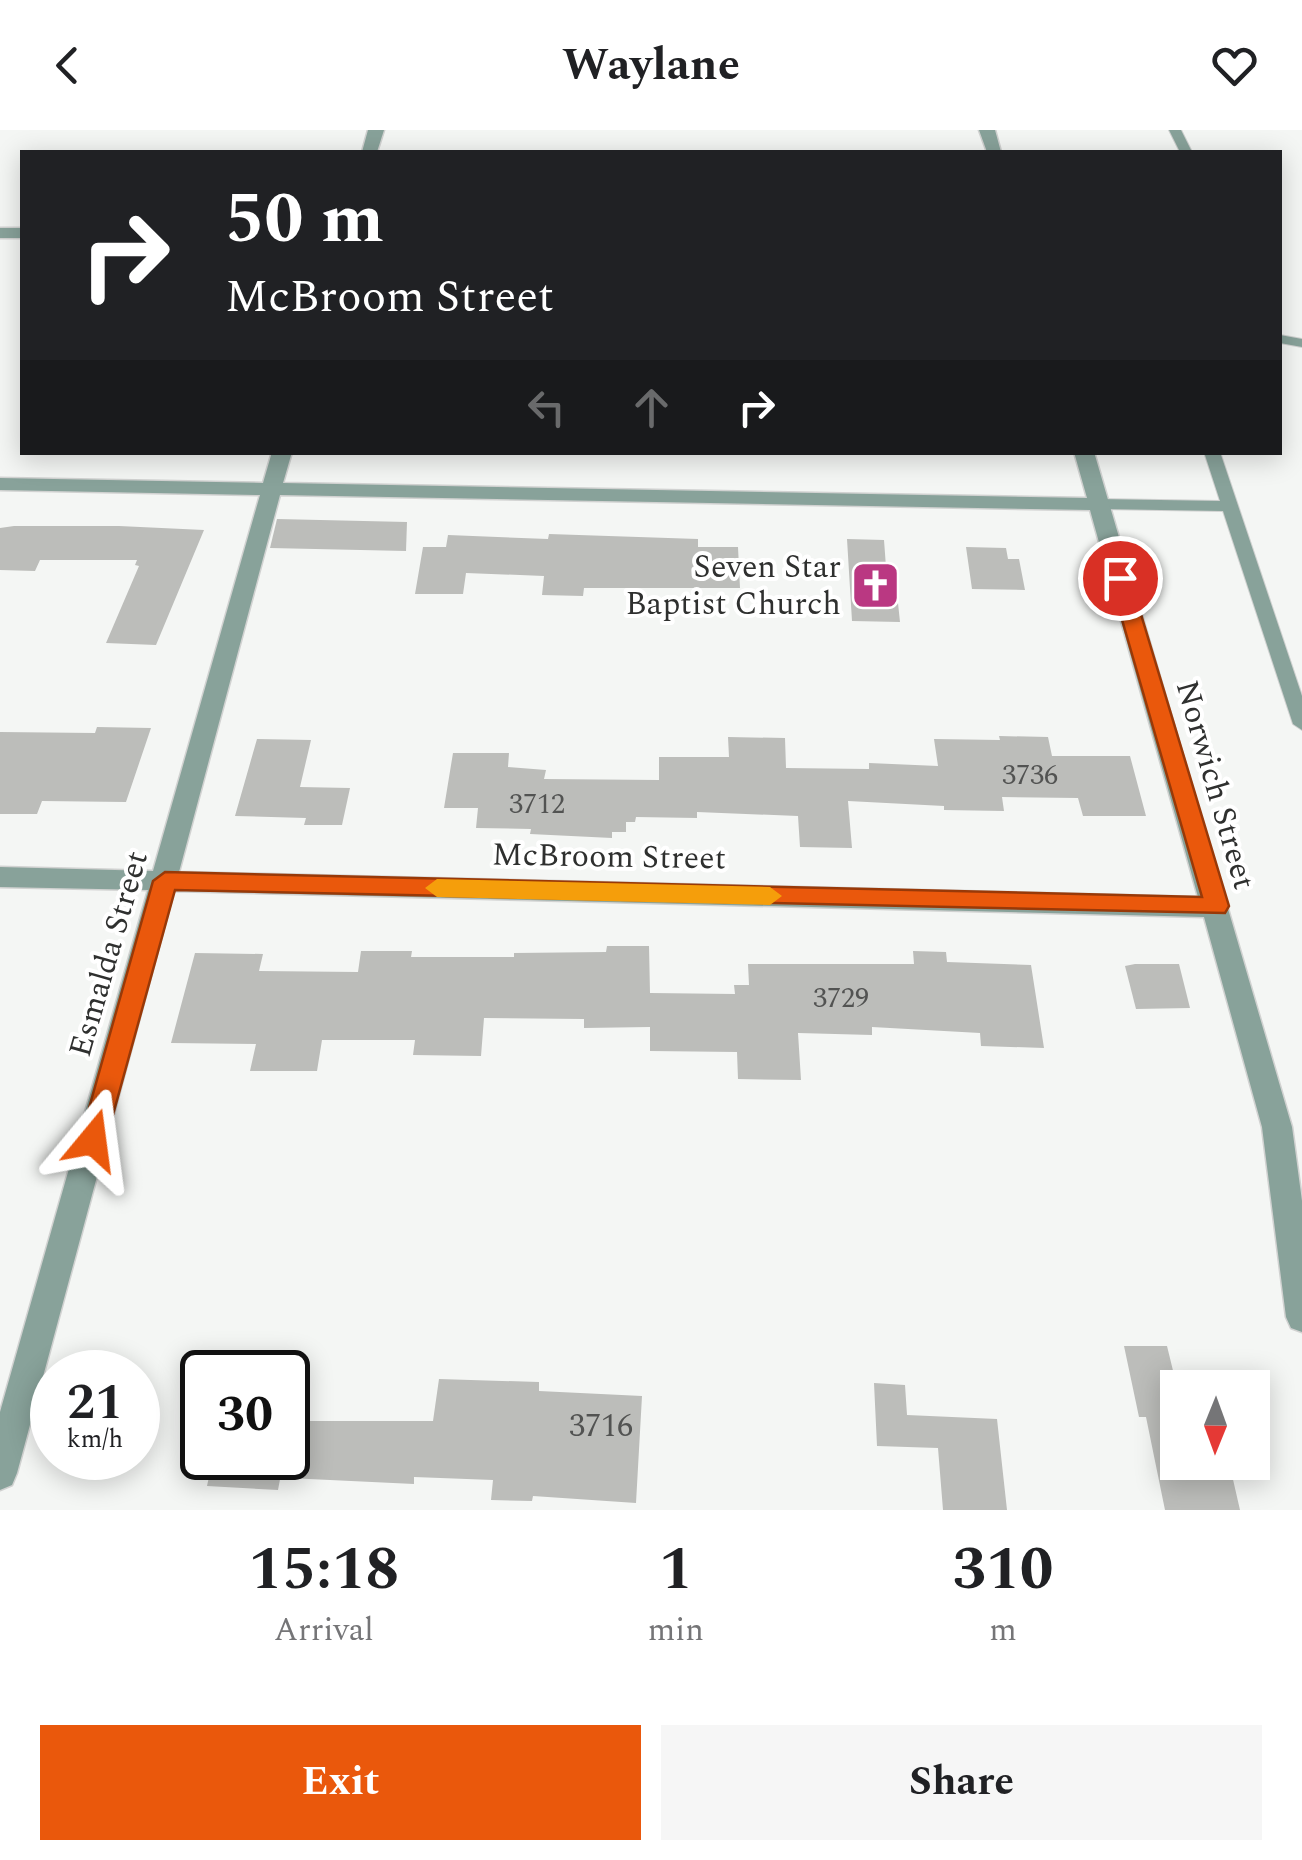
<!DOCTYPE html>
<html lang="en">
<head>
<meta charset="utf-8">
<style>
	body { margin:0; font-family:Spectral,serif; background:#f6f6f6; color:#202124; height:100vh; display:flex; flex-direction:column; font-size:38px; white-space:nowrap }
	* { box-sizing:border-box; margin:0 }
	p { font-size:32px; color:#757577 }
	.icon { flex:none; width:55px; height:55px; fill:none; stroke:currentColor; stroke-width:2; stroke-linecap:round; stroke-linejoin:round }
	.map { position:relative; height:1380px; overflow:hidden }
	.drawer { display:flex; flex-direction:column; background:#fff; flex:1 }
	.drawer>* { flex:none }
	.top-card { position:absolute; left:20px; top:20px; width:1262px; height:305px; border-radius:0px; box-shadow:0 5px 25px #0003; background:#202124; color:#fff; overflow:hidden }
	.needle { width:65px; rotate:181deg }
	.buttons { position:absolute; left:1160px; top:1240px; display:grid; gap:20px }
	.buttons a { display:grid; place-items:center; width:110px; height:110px; border-radius:0px; background:#fff; box-shadow:0 5px 25px #0003; font-size:50px }
	.speed { position:absolute; left:30px; top:1220px; display:flex; gap:20px; font-size:50px; font-weight:700; text-align:center }
	.speed>* { display:grid; place-content:center; width:130px; height:130px; border-radius:50%; background:#fff; box-shadow:0 5px 25px #0003; line-height:1 }
	.speed small { font-size:25px; font-weight:400 }
	.speed .limit { border:5px solid #111; border-radius:15px; background:#fff; color:#111 }
	.pin { position:absolute; display:grid; place-items:center; width:85px; height:85px; color:#fff; margin:-42px; border:5px solid #fff; border-radius:50%; box-shadow:0 2px 10px #0007 }
	.me { position:absolute; width:110px; margin:-55px; rotate:16deg; stroke-linejoin:round; filter:drop-shadow(0 0 8px #0008) }
	.turn { display:flex; align-items:center; gap:35px; height:210px; padding:0 40px; font-size:45px }
	.turn .icon { width:130px; height:130px; stroke-width:2.5 }
	.turn b { display:block; font-size:70px; line-height:85px }
	.lanes { display:flex; align-items:center; height:95px; padding:0 40px; background:#0003; justify-content:center; gap:50px; direction:ltr }
	.lanes .off { opacity:.35 }
	.eta { display:flex; justify-content:space-evenly; align-items:center; height:170px; text-align:center }
	.eta b { font-size:60px; font-weight:700; line-height:70px }
	.action { display:flex; gap:20px; margin-top:auto; padding:20px 40px }
	.action a { flex:1; height:115px; border-radius:0px; background:#ea580c; color:#fff; font-size:40px; font-weight:700; line-height:115px; text-align:center }
	.action a+a { background:#f6f6f6; color:#202124 }
	header { display:flex; justify-content:space-between; align-items:center; height:130px; padding:0 40px; background:#fff; font-size:45px; font-weight:700 }
	.map>svg:first-child { display:block }
	.building { fill:#bcbdba }
	.lines { fill:none; stroke-linecap:round; stroke-linejoin:round }
	.lane-casing { stroke:#d1d2d1; stroke-width:2 }
	.street-casing { stroke:#d1d2d1; stroke-width:3 }
	.lane { fill:#88a29a; fill-rule:evenodd }
	.street { fill:#88a29a; fill-rule:evenodd }
	.route { fill:#ea580c; stroke:#983908; stroke-width:2.5 }
	.slow { fill:#f59e0b }
	.labels { text-anchor:middle; dominant-baseline:central; stroke-width:8; stroke-linejoin:round; paint-order:stroke }
	.number-label { font-size:28px; fill:#525352 }
	.poi-label { font-size:32px; fill:#2f302f; stroke:#fff; text-anchor:end }
	.street-label { font-size:32px; fill:#2f302f; stroke:#fff }
	.near-number-label { font-size:32px; fill:#525352 }
</style>
</head>
<body>
<header><svg class="icon" aria-label="back" viewBox="0 0 24 24"><path d="M15 5l-7 7 7 7"/></svg>Waylane<svg class="icon" aria-label="heart" viewBox="0 0 24 24"><path d="M12 20l-8-8c-3-5 5-10 8-4 3-6 11-1 8 4z"/></svg></header>
<div class="map">
<svg width="1302" height="1380" viewBox="0 0 1302 1380">
	<rect width="100%" height="100%" fill="#f4f6f4"/>
	<g class="building">
		<polygon points="277,389 407,392 406,421 270,418"/>
		<polygon points="14,396 119,396 204,400 156,515 106,513 139,436 135,435 137,430 40,430 35,441 0,440 0,398"/>
		<polygon points="549,404 698,409 698,417 738,417 740,458 584,458 583,466 542,465 544,446 466,443 463,464 415,464 423,417 446,417 448,405 548,409"/>
		<polygon points="847,409 884,410 886,437 891,437 891,445 895,445 900,492 852,491"/>
		<polygon points="966,417 1006,418 1008,429 1019,429 1025,460 972,459"/>
		<polygon points="97,597 151,598 126,672 42,671 37,684 0,684 0,602 95,603"/>
		<polygon points="999,606 1048,607 1052,626 1130,626 1146,686 1083,686 1078,668 1002,667 1004,681 944,680 944,676 848,671 852,718 800,717 798,686 697,682 697,688 636,687 635,692 626,692 626,702 612,702 612,708 530,704 531,699 476,698 478,678 444,678 453,623 509,623 508,637 546,640 544,649 659,650 659,627 729,627 728,607 785,608 786,638 869,639 869,633 938,636 934,609 1000,610"/>
		<polygon points="257,609 311,610 300,657 350,658 342,695 304,695 306,688 235,686"/>
		<polygon points="607,816 649,816 650,863 735,864 734,855 749,855 748,834 914,834 913,821 946,822 947,832 1031,835 1044,918 981,916 980,903 872,897 872,905 798,903 801,950 738,949 737,922 650,921 650,897 584,898 584,889 484,888 481,926 413,925 415,910 322,910 317,941 250,941 256,914 171,913 195,823 263,824 259,841 358,842 361,821 412,821 411,827 514,827 514,823 606,822"/>
		<polygon points="1135,834 1179,834 1190,878 1136,879 1125,836"/>
		<polygon points="1124,1216 1167,1216 1178,1261 1178,1332 1229,1332 1240,1380 1165,1380 1146,1287 1139,1287"/>
		<polygon points="439,1249 539,1252 539,1261 642,1266 636,1373 533,1366 532,1371 491,1370 493,1350 414,1347 414,1354 288,1348 288,1291 433,1291"/>
		<polygon points="874,1253 905,1255 907,1285 997,1289 1007,1380 943,1380 938,1318 877,1316"/>
		<polygon points="213,1328 284,1328 278,1360 207,1356"/>
	</g>
	<g class="lines">
		<defs>
			<g id="lane">
				<polygon points="1169,0 1181,0 1192,22 1180,22"/>
				<polygon points="1280,205 1302,209 1302,217 1280,213"/>
				<polygon points="1204,322 1220,322 1302,566 1302,600 1293,594 1223,381 1099,379 1091,374 1099,369 1220,371"/>
			</g>
			<g id="street">
				<polygon points="368,0 384,0 377,22 362,22"/>
				<polygon points="979,0 995,0 1001,22 987,22"/>
				<rect x="0" y="98" width="22" height="10"/>
				<path d="M272,322H292L283,353L1087,368L1074,322H1094L1292,997L1302,1071V1202L1291,1198L1286,1187L1262,997L1204,787L174,761L17,1343L12,1355L0,1360V1282L148,760L0,757V737L153,741L260,365L0,360V348L263,353ZM280,365L1090,380L1198,767L179,742Z"/>
			</g>
		</defs>
		<use href="#lane" class="lane-casing"/>
		<use href="#street" class="street-casing"/>
		<use href="#lane" class="lane"/>
		<use href="#street" class="street"/>
	</g>
	<polygon class="route" points="1120,441 1130,448 1229,776 1225,783 175,760 106,1010 103,1018 93,1021 83,1018 80,1010 153,751 165,742 1202,767 1110,448"/>
	<polygon class="slow" points="437,749 770,757 782,766 770,775 437,767 425,758"/>
	<defs>
		<symbol id="church-square" viewBox="-11 -11 22 22"><rect x="-9" y="-9" width="18" height="18" rx="4" fill="#ba3882" stroke="#fff"/><path d="M-1.2-6h2.4v3.5h3.3v2.4h-3.3V6h-2.4V-.1h-3.3v-2.4h3.3Z" fill="#fff"/></symbol>
	</defs>
	<g fill-rule="evenodd">
		<use href="#church-square" x="848" y="428" width="55" height="55"/>
	</g>
	<g class="labels">
		<g class="number-label">
			<text x="1030" y="645">3736</text>
			<text x="537" y="674">3712</text>
			<text x="841" y="868">3729</text>
		</g>
		<g class="poi-label">
			<text x="841" y="437">Seven Star<tspan x="841" dy="37">Baptist Church</tspan></text>
		</g>
		<g class="street-label">
			<text transform="translate(1215 655) rotate(74)">Norwich Street</text>
			<text transform="translate(609 727) rotate(1)">McBroom Street</text>
			<text transform="translate(109 824) rotate(-74)">Esmalda Street</text>
		</g>
		<g class="near-number-label">
			<text x="601" y="1296">3716</text>
		</g>
	</g>
</svg>
<div class="buttons">
<a><svg class="needle" viewBox="-14 -14 28 28"><path d="M0-13l5 13h-10z" fill="#e53935"/><path d="M0 13l5-13h-10z" fill="#757577"/></svg></a>
</div>
<div class="speed"><div>21<small>km/h</small></div><div class="limit">30</div></div>
<div class="pin" style="left:1120px;top:448px;background:#d93025"><svg class="icon" aria-label="arrive" viewBox="0 0 24 24"><path d="M6 21V4h12l-3 4 3 4H6"/></svg></div>
<svg class="me" style="left:93px;top:1010px" viewBox="-20 -20 40 40"><path d="M0-17L14 15 0 8-14 15z" fill="#ea580c" stroke="#fff" stroke-width="4"/></svg>
<div class="top-card">
<div class="turn"><svg class="icon" aria-label="right" viewBox="0 0 24 24"><path d="M7 20v-9h11M14 6l5 5-5 5"/></svg><div><b>50 m</b>McBroom Street</div></div>
<div class="lanes"><svg class="icon off" aria-label="left" viewBox="0 0 24 24"><path d="M17 20v-9H6M10 6l-5 5 5 5"/></svg><svg class="icon off" aria-label="ahead" viewBox="0 0 24 24"><path d="M12 20V5M6 11l6-6 6 6"/></svg><svg class="icon" aria-label="right" viewBox="0 0 24 24"><path d="M7 20v-9h11M14 6l5 5-5 5"/></svg></div>
</div>
</div>
<section class="drawer">
<div class="eta">
<div><b>15:18</b><p>Arrival</p></div>
<div><b>1</b><p>min</p></div>
<div><b>310</b><p>m</p></div>
</div>
<div class="action"><a>Exit</a><a>Share</a></div>
</section>
</body>
</html>
